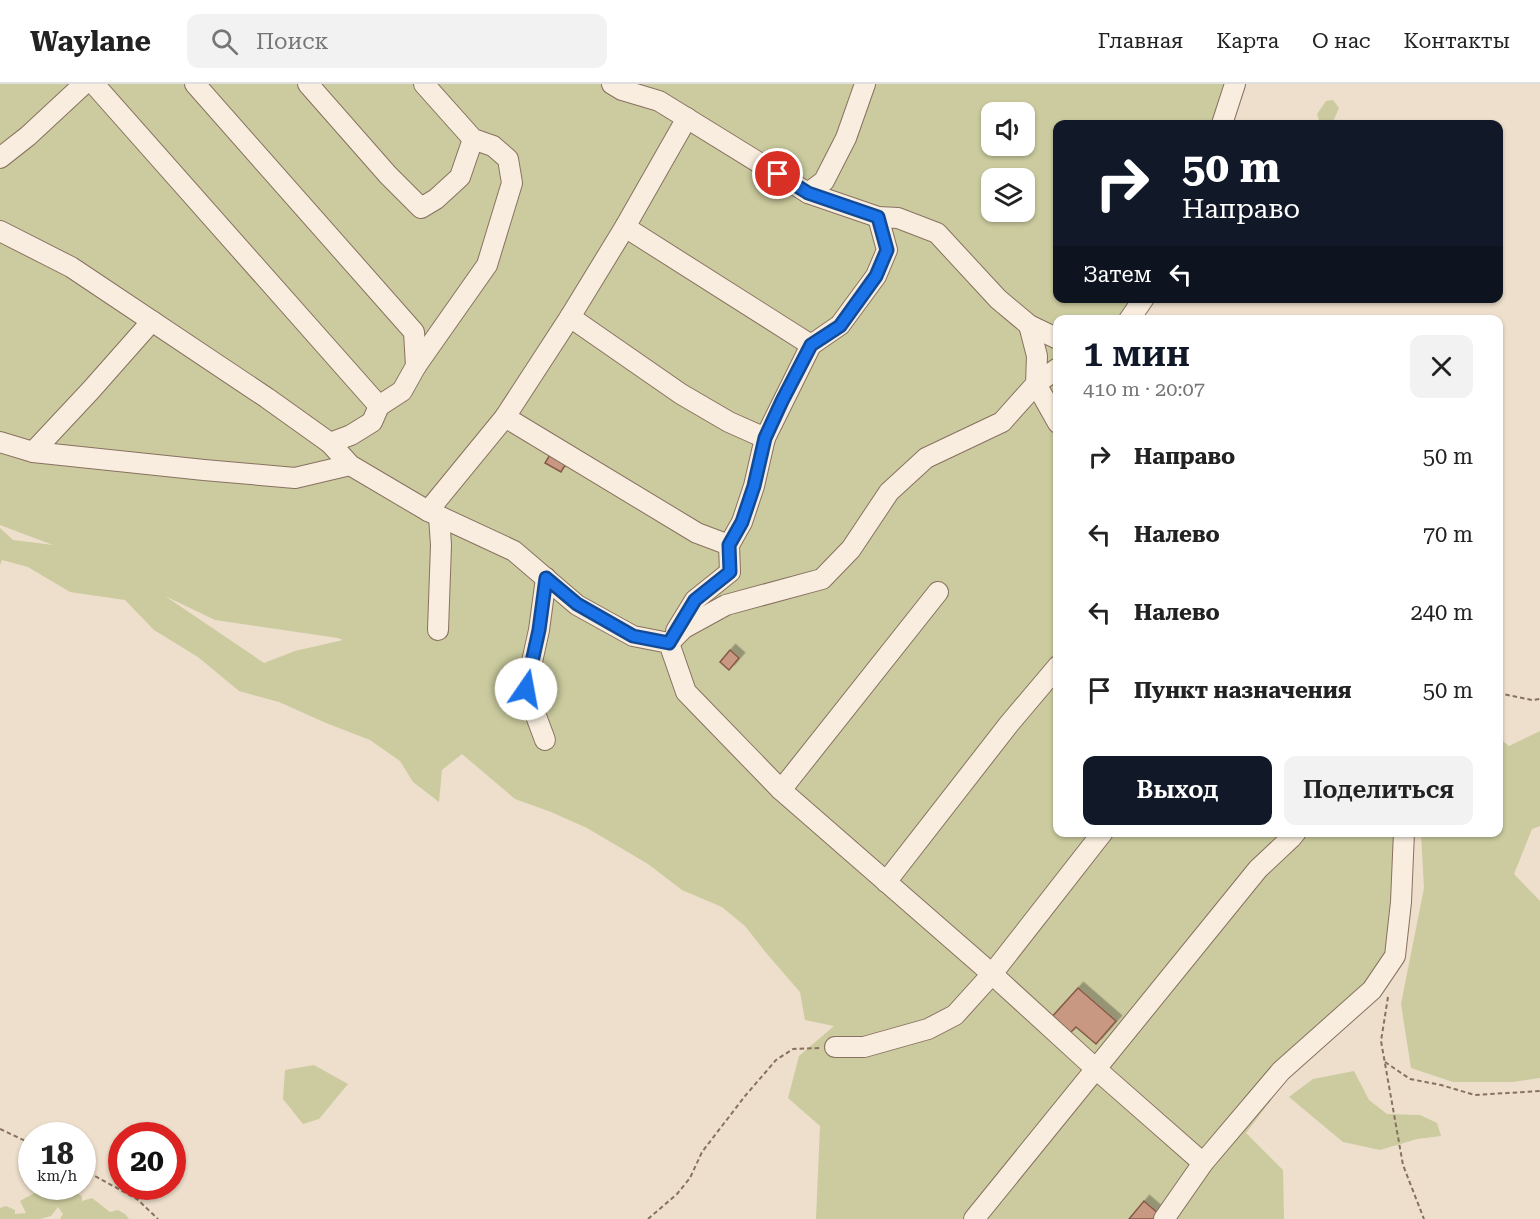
<!DOCTYPE html>
<html lang="ru">
<head>
<meta charset="utf-8">
<style>
	body { margin:0; font-family:"Roboto Serif",serif; background:#f2f2f2; color:#222; height:100vh; display:flex; flex-direction:column; font-size:22px; white-space:nowrap }
	* { box-sizing:border-box; margin:0 }
	p { font-size:20px; color:#767676 }
	.icon { flex:none; width:33px; height:33px; fill:none; stroke:currentColor; stroke-width:2; stroke-linecap:round; stroke-linejoin:round }
	.map { position:relative; flex:1; overflow:hidden }
	.drawer { position:absolute; left:1053px; top:231px; width:450px; height:522px; display:flex; flex-direction:column; background:#fff; border-radius:12px; box-shadow:0 2px 4px #0004 }
	.drawer>* { flex:none }
	.top-card { position:absolute; left:1053px; top:36px; width:450px; height:183px; border-radius:12px; box-shadow:0 2px 4px #0004; background:#111827; color:#fff; overflow:hidden }
	.fabs { position:absolute; left:981px; top:18px; display:grid; gap:12px }
	.fabs a { display:grid; place-items:center; width:54px; height:54px; border-radius:12px; background:#fff; box-shadow:0 2px 4px #0004; font-size:30px }
	.speed { position:absolute; left:18px; top:1038px; display:flex; gap:12px; font-size:30px; font-weight:700; text-align:center }
	.speed>* { display:grid; place-content:center; width:78px; height:78px; border-radius:50%; background:#fff; box-shadow:0 2px 4px #0004; line-height:1 }
	.speed small { font-size:15px; font-weight:400 }
	.speed .limit { border:9px solid #d22; background:#fff; color:#111 }
	.pin { position:absolute; display:grid; place-items:center; width:51px; height:51px; color:#fff; margin:-26px; border:3px solid #fff; border-radius:50%; box-shadow:0 2px 6px #0007 }
	.me { position:absolute; width:66px; margin:-33px; rotate:12deg; stroke-linejoin:round; filter:drop-shadow(0 0 4px #0008) }
	.turn { display:flex; align-items:center; gap:21px; height:126px; padding:0 30px; font-size:27px }
	.turn .icon { width:78px; height:78px; stroke-width:2.5 }
	.turn b { display:block; font-size:42px; line-height:51px }
	.then { display:flex; align-items:center; height:57px; padding:0 30px; background:#0003; gap:12px; font-size:22px }
	.round { display:grid; place-items:center; flex:none; width:63px; height:63px; border-radius:12px; background:#f2f2f2 }
	.overview { display:flex; align-items:center; justify-content:space-between; height:102px; padding:0 30px }
	h1 { font-size:36px; font-weight:600; line-height:45px; color:#111827 }
	.action { display:flex; gap:12px; margin-top:auto; padding:12px 30px }
	.action a { flex:1; height:69px; border-radius:12px; background:#111827; color:#fff; font-size:24px; font-weight:600; line-height:69px; text-align:center }
	.action a+a { background:#f2f2f2; color:#222 }
	ul { padding:0; list-style:none }
	li { display:flex; align-items:center; gap:18px; height:78px; padding:0 30px }
	li div { flex:1 }
	li b { display:block; font-size:22px }
	li em { font-style:normal }
	header { display:flex; align-items:center; gap:36px; box-sizing:border-box; height:84px; padding:0 30px; background:#fff; border-bottom:2px solid #e0e0e0 }
	header strong { font-size:28px }
	nav { display:flex; gap:33px; margin-inline-start:auto; font-size:21px }
	.search { width:420px; height:54px; background:#f2f2f2; display:flex; align-items:center; gap:15px; box-sizing:border-box; padding:0 21px; border-radius:12px; color:#767676; font-size:22px }
	.map>svg:first-child { display:block }
	.green { fill:#cbcb9f; fill-rule:evenodd }
	.building { fill:#c89883; stroke:#875947; stroke-width:1.5; filter:url(#shadow) }
	.lines { fill:none; stroke-linecap:round; stroke-linejoin:round }
	.minor-casing { stroke:#897160; stroke-width:22 }
	.path { stroke:#897160; stroke-width:2; stroke-dasharray:4.5 3; stroke-linecap:butt }
	.minor { stroke:#f8edde; stroke-width:20 }
	.route-casing { stroke:#114b97; stroke-width:15 }
	.route { stroke:#1a73e8; stroke-width:10 }
</style>
</head>
<body>
<header>
<strong>Waylane</strong>
<div class="search"><svg class="icon" aria-label="search" viewBox="0 0 24 24"><circle cx="10" cy="10" r="6"/><path d="M15 15l6 6"/></svg>Поиск</div>
<nav><a>Главная</a><a>Карта</a><a>О нас</a><a>Контакты</a></nav>
</header>
<div class="map">
<svg width="1540" height="1135" viewBox="0 0 1540 1135">
	<defs>
		<filter id="shadow"><feDropShadow dx="5.5" dy="-5.5" stdDeviation="0" flood-color="#0004"/></filter>
	</defs>
	<rect width="100%" height="100%" fill="#eddfcb"/>
	<g class="green">
		<path d="M0,0H1241L1228,40H1058V214L1156,215L1141,235L1058,236V748L1408,749L1402,875L1296,983L1246,1049L1283,1086L1284,1135H816L820,1042L788,1014L799,972L834,942L805,936L800,908L767,870L745,842L722,823L682,806L648,780L587,744L551,728L515,715L462,670L442,686L439,718L413,698L400,677L370,656L326,639L279,618L239,607L198,573L154,546L125,516L70,508L28,483L2,476L0,481V444L13,456L53,461L0,441ZM992,28H1024V62H992ZM992,94H1024V128H992ZM165,512L215,536L338,554L343,556L295,567L264,579Z"/>
		<polygon points="1333,16 1339,24 1332,40 1320,40 1317,30 1326,17"/>
		<polygon points="1540,647 1540,742 1532,745 1514,790 1540,817 1540,994 1513,998 1453,998 1411,984 1401,920 1424,804 1421,749 1498,748 1499,654 1509,662"/>
		<polygon points="314,981 348,1000 319,1035 303,1040 283,1015 285,986"/>
		<polygon points="1354,987 1369,1016 1387,1030 1420,1031 1437,1039 1441,1052 1417,1055 1380,1066 1343,1058 1289,1013 1313,995"/>
		<polygon points="42,1102 61,1103 63,1114 66,1114 76,1109 82,1112 82,1117 92,1114 110,1128 118,1126 125,1130 129,1135 60,1135 63,1130 58,1123 51,1132 40,1135 0,1135 0,1124 6,1122 15,1126 15,1130 26,1129 20,1117 38,1107"/>
	</g>
	<g class="building">
		<polygon points="551,369 567,378 561,388 545,379"/>
		<polygon points="730,566 739,574 729,586 720,578"/>
		<polygon points="1078,904 1116,937 1096,960 1076,943 1068,951 1050,935"/>
		<polygon points="1144,1117 1160,1131 1156,1135 1129,1135"/>
	</g>
	<g class="lines">
		<defs>
			<g id="minor">
				<polyline points="94,0 379,322"/>
				<polyline points="195,0 414,248 416,282 402,307 379,322 372,338 351,351 330,359"/>
				<polyline points="308,0 388,91 421,124 436,115 460,93 473,55"/>
				<polyline points="612,0 622,6 659,17 808,109 878,133 898,134 937,149 998,215 1029,241 1058,255"/>
				<polyline points="1222,40 1235,0"/>
				<polyline points="0,74 28,52 84,0"/>
				<polyline points="808,109 824,97 846,54 865,0"/>
				<polyline points="625,143 811,261 840,241 876,192 887,166 878,133"/>
				<polyline points="0,147 71,183 267,314 330,359 350,381 428,427 514,467 577,521 633,552 669,559 686,608 781,706 992,890 1096,985 1203,1079"/>
				<polyline points="570,233 681,310 729,338 765,354 811,261"/>
				<polyline points="1129,236 1144,214"/>
				<polyline points="1029,241 1037,272 1036,300 1058,284"/>
				<polyline points="416,282 487,181 512,99 508,75 493,62 473,55 424,0"/>
				<polyline points="505,333 697,449 729,461 742,438 754,402 765,354"/>
				<polyline points="0,358 33,368 204,386 295,394 350,381"/>
				<polyline points="33,368 91,306 152,237"/>
				<polyline points="428,427 505,333 570,233 625,143 687,34"/>
				<polyline points="438,546 441,461 439,432"/>
				<polyline points="676,547 695,516 730,488 729,461"/>
				<polyline points="669,559 684,544 726,521 822,495 851,465 889,408 926,374 1002,338 1036,300 1058,339"/>
				<polyline points="545,656 526,605 539,546 546,494"/>
				<polyline points="781,706 938,508"/>
				<polyline points="886,798 1009,640 1058,582"/>
				<polyline points="835,963 864,963 928,945 955,931 992,890 1103,748"/>
				<polyline points="974,1135 1258,785 1291,754 1296,748"/>
				<polyline points="1164,1135 1203,1079 1281,987 1372,906 1395,872 1401,818 1404,748"/>
			</g>
		</defs>
		<use href="#minor" class="minor-casing"/>
		<g class="path">
			<polyline points="1498,609 1532,616 1540,615"/>
			<polyline points="1388,913 1381,957 1403,1081 1424,1135"/>
			<polyline points="1385,978 1410,995 1441,1001 1475,1011 1540,1007"/>
			<polyline points="0,1045 32,1060"/>
			<polyline points="82,1085 137,1115 158,1135"/>
			<polyline points="648,1135 677,1110 690,1094 702,1068 745,1012 776,976 793,965 820,964"/>
		</g>
		<use href="#minor" class="minor"/>
	</g>
	<g class="lines">
		<defs>
			<polyline id="route" points="526,605 539,546 546,494 577,520 633,552 669,559 695,516 730,488 729,461 742,438 754,402 765,354 782,317 811,261 840,242 876,192 887,166 878,133 808,109 778,90"/>
		</defs>
		<use href="#route" class="route-casing"/>
		<use href="#route" class="route"/>
	</g>
</svg>
<div class="fabs">
<a><svg class="icon" aria-label="sound" viewBox="0 0 24 24"><path d="M4 9h4l5-4v14l-5-4H4zM17 9q2 3 0 6"/></svg></a>
<a><svg class="icon" aria-label="layers" viewBox="0 0 24 24"><path d="M12 4l9 5-9 5-9-5zM3 14l9 5 9-5"/></svg></a>
</div>
<div class="speed"><div>18<small>km/h</small></div><div class="limit">20</div></div>
<div class="pin" style="left:778px;top:90px;background:#d93025"><svg class="icon" aria-label="arrive" viewBox="0 0 24 24"><path d="M6 21V4h12l-3 4 3 4H6"/></svg></div>
<svg class="me" style="left:526px;top:605px" viewBox="-20 -20 40 40"><circle r="19" fill="#fff"/><path d="M0-13L10 11 0 6-10 11z" fill="#1a73e8"/></svg>
<div class="top-card">
<div class="turn"><svg class="icon" aria-label="right" viewBox="0 0 24 24"><path d="M7 20v-9h11M14 6l5 5-5 5"/></svg><div><b>50 m</b>Направо</div></div>
<div class="then">Затем<svg class="icon" aria-label="left" viewBox="0 0 24 24"><path d="M17 20v-9H6M10 6l-5 5 5 5"/></svg></div>
</div>
<section class="drawer">
<div class="overview"><div><h1>1 мин</h1><p>410 m · 20:07</p></div><a class="round"><svg class="icon" aria-label="close" viewBox="0 0 24 24"><path d="M6 6l12 12M18 6L6 18"/></svg></a></div>
<ul>
<li><svg class="icon" aria-label="right" viewBox="0 0 24 24"><path d="M7 20v-9h11M14 6l5 5-5 5"/></svg><div><b>Направо</b></div><em>50 m</em></li>
<li><svg class="icon" aria-label="left" viewBox="0 0 24 24"><path d="M17 20v-9H6M10 6l-5 5 5 5"/></svg><div><b>Налево</b></div><em>70 m</em></li>
<li><svg class="icon" aria-label="left" viewBox="0 0 24 24"><path d="M17 20v-9H6M10 6l-5 5 5 5"/></svg><div><b>Налево</b></div><em>240 m</em></li>
<li><svg class="icon" aria-label="arrive" viewBox="0 0 24 24"><path d="M6 21V4h12l-3 4 3 4H6"/></svg><div><b>Пункт назначения</b></div><em>50 m</em></li>
</ul>
<div class="action"><a>Выход</a><a>Поделиться</a></div>
</section>
</div>
</body>
</html>
